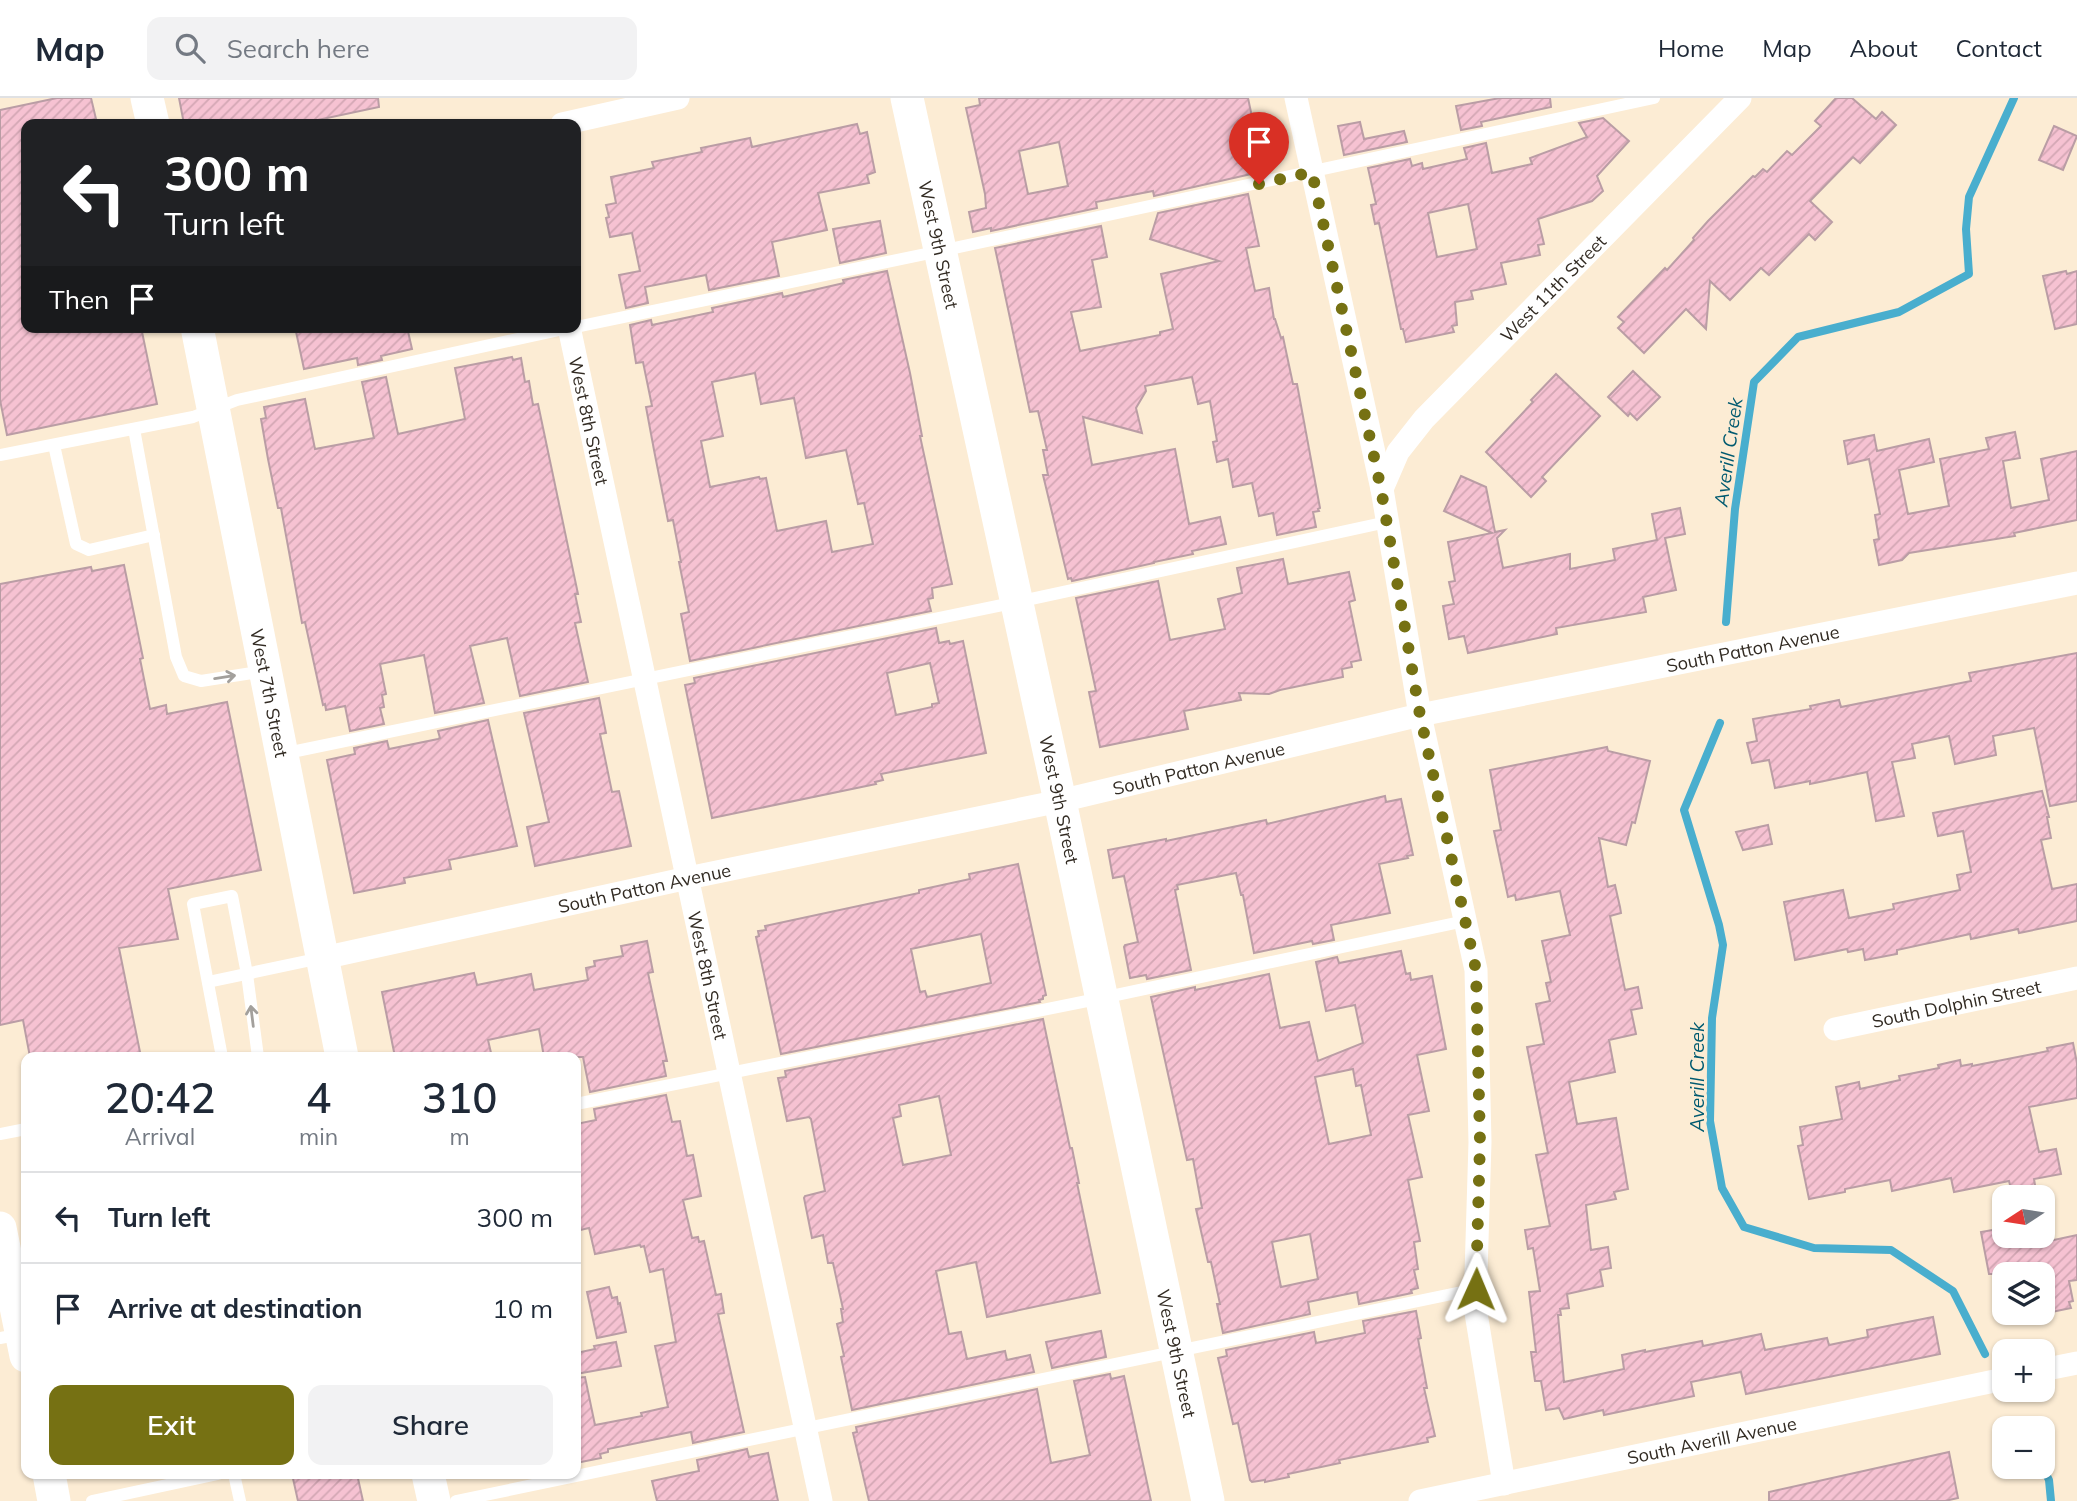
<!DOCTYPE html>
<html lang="en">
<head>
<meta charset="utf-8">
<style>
	body { margin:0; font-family:Mulish,sans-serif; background:#f2f2f3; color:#1f2937; height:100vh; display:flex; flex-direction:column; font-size:26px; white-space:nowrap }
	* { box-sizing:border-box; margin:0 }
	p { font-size:23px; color:#747a83 }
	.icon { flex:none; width:38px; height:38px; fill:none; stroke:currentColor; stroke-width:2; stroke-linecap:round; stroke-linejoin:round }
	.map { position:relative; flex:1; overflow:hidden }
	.side { position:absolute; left:21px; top:954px; width:560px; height:427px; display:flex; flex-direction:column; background:#fff; border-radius:14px; box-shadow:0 2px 5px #0004 }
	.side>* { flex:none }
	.banner { position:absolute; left:21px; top:21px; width:560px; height:214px; border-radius:14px; box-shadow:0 2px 5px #0004; background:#202124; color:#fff; overflow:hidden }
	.needle { width:46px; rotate:258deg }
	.controls { position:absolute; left:1992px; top:1087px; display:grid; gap:14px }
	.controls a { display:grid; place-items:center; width:63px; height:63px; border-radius:14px; background:#fff; box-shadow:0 2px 5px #0004; font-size:35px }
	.pin { position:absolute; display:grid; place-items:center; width:60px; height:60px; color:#fff; margin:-72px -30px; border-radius:50% 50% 50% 0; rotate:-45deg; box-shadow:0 0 7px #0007 }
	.pin .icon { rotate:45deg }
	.me { position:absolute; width:77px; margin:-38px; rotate:1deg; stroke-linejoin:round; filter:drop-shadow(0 0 5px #0008) }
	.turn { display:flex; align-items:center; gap:24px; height:147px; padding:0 28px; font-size:32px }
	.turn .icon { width:91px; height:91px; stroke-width:2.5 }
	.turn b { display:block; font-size:49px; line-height:60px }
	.then { display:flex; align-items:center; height:66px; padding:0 28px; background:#0003; gap:14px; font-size:26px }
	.eta { display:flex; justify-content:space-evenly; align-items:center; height:119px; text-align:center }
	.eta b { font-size:42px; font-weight:600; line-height:49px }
	.button { display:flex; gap:14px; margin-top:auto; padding:14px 28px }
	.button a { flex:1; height:80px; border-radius:14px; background:#767113; color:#fff; font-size:28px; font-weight:600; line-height:80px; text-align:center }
	.button a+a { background:#f2f2f3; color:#1f2937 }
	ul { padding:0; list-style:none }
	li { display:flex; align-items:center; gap:21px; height:91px; padding:0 28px; border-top:2px solid #e0e1e3 }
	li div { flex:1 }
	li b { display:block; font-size:26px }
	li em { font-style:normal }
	header { display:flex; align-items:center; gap:42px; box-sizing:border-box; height:98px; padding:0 35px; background:#fff; border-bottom:2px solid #e0e1e3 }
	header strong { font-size:33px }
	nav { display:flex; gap:38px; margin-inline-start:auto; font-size:24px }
	.search { width:490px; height:63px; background:#f2f2f3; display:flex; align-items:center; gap:18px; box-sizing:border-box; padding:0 24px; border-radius:14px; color:#747a83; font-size:26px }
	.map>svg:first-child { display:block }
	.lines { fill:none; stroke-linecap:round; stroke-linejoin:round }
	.stream { stroke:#49aece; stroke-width:8 }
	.building { fill:url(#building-hatch); stroke:#ba9da5; stroke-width:2; fill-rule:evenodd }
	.lane { stroke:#fff; stroke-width:12 }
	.street { stroke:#fff; stroke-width:23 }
	.secondary { stroke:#fff; stroke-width:33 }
	.oneway { stroke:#a3a09c }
	.route { stroke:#767113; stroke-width:12; stroke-dasharray:0 21.6 }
	.labels { text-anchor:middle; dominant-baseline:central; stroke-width:6; stroke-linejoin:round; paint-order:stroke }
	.street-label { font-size:18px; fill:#322b23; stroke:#fcecd4 }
	.water-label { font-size:19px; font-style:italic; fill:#005a70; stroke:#fcecd4 }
</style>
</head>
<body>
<header>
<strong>Map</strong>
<div class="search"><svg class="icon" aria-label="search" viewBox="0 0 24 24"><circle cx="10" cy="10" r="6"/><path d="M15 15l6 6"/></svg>Search here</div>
<nav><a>Home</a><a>Map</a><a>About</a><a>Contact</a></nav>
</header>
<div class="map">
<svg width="2077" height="1403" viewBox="0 0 2077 1403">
	<defs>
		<pattern id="building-hatch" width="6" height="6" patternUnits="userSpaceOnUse" patternTransform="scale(1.75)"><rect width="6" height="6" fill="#f6c2d2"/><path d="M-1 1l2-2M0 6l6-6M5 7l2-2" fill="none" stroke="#d3a7b4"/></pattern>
	</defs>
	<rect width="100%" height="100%" fill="#fcecd4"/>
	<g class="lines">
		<g class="stream">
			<polyline points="1726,524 1735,411 1754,284 1798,239 1899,214 1969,176 1966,131 1969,99 2014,0"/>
			<polyline points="1720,625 1684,712 1719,827 1723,847 1712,920 1710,1023 1722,1090 1744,1129 1814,1150 1891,1152 1953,1193 1985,1256"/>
			<polyline points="2042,1368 2049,1382 2051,1403"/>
		</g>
	</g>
	<g class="building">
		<polygon points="57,0 91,0 96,21 72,26 26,26 26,229 141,229 157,306 7,337 0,302 0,12"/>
		<polygon points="179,0 378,0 379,9 299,26 184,26"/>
		<path d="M979,0H1248L1256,38L1263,37L1269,72L1154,98L1153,93L1096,104L1097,110L991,133V130L973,134L969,114L986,110L985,96L966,10L980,7ZM1059,44L1068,88L1028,96L1019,53Z"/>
		<polygon points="1500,0 1550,0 1551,9 1481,24 1482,28 1461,32 1456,8"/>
		<polygon points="1836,0 1852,0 1876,21 1882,14 1896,27 1860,65 1853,59 1810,103 1832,124 1815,142 1809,136 1769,177 1761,170 1730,202 1710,183 1706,231 1686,211 1644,255 1618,230 1624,224 1618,219 1665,170 1667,172 1694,142 1693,140 1708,123 1753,78 1755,79 1763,71 1767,74 1787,53 1792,57 1821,28 1815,23"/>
		<path d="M1603,20L1629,43L1597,78L1603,93L1592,103L1538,121L1544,146L1538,147L1540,157L1501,165L1506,186L1471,193L1473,201L1455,204L1457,227L1452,228L1454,234L1406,244L1403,231H1401L1379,125L1375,126L1371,107L1376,106L1368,70L1410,61L1412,68L1422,65L1423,71L1467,61L1464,50L1486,45L1492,75L1532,66L1530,60L1587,39L1579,25ZM1468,106L1477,151L1437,159L1428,115Z"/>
		<polygon points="1360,24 1364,41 1404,33 1407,44 1344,57 1338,28"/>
		<polygon points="857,26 860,36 867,34 875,74 867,77 869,85 818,95 827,132 772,144 779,178 709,192 706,177 645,189 648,205 626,210 619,177 640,173 632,135 610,139 606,120 609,119 606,107 616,105 611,79 654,70 652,64 702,54 701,50 750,40 752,49"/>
		<polygon points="2054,28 2077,38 2063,72 2039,62"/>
		<polygon points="1248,96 1259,148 1246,150 1255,193 1269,190 1274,221 1275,221 1281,240 1283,239 1293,286 1297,286 1320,410 1318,411 1319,413 1313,414 1316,429 1277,437 1273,415 1259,418 1252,385 1233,389 1228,361 1217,364 1213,344 1217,343 1210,303 1198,306 1192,279 1145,288 1146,293 1136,310 1142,335 1083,319 1092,367 1175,351 1189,426 1220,419 1226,446 1192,453 1193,456 1154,464 1154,465 1072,483 1071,480 1068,481 1043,377 1048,377 1043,352 1047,352 1038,313 1030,314 995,150 1101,128 1107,159 1092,162 1101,209 1071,214 1080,253 1160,237 1160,234 1173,231 1161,176 1219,163 1150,141 1158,115"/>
		<polygon points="880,123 886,155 840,165 833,131"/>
		<path d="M887,173L910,275L922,338H920L952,486L932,490L933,500L928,501L931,513L690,563L681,516L689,514L679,464H681L673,422L668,423L654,352L646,309L652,308L643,264L636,265L630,227L651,222L652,227L713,214L712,210L782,195L783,199L844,185L843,182ZM755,275L761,306L794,300L806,360L846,352L858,406L864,405L873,446L832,454L826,423L777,433L766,380L760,381L759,379L710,389L701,343L723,338L712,284Z"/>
		<polygon points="2066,173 2067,176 2077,173 2077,226 2055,231 2043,178"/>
		<polygon points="295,229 407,229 412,251 381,258 382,262 358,267 357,260 304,271"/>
		<polygon points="512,259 513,262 521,260 525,284 529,283 533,307 538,306 578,496 575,496 581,524 575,525 588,584 520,598 507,540 470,548 484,605 435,615 424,557 380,566 386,596 382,597 384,609 380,610 384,626 350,633 345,608 326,612 325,606 323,607 305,524 302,525 281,410 278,410 268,361 261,321 266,320 264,309 305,301 315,351 374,340 362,284 386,279 398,336 465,321 455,270"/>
		<polygon points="1633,273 1660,299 1637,322 1630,315 1628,318 1608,299"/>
		<polygon points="1556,276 1600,318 1542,379 1546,383 1531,399 1486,354 1533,304 1531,302"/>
		<polygon points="2015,334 2020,360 2003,363 2011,410 2049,402 2041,361 2077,353 2077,422 2014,435 2015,438 1909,455 1902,462 1879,467 1874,442 1879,441 1875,417 1880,416 1869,361 1848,366 1844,343 1874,337 1877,353 1929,341 1934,364 1899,372 1908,416 1949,408 1940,361 1989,351 1986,340"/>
		<polygon points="1461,378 1486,389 1495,434 1505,432 1497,440 1503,470 1570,456 1570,471 1615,462 1613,451 1657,442 1652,416 1680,410 1685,436 1665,440 1676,492 1643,499 1646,514 1556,530 1557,536 1468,555 1464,538 1449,541 1443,508 1454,506 1449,484 1455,483 1448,444 1492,435 1444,413"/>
		<polygon points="1283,461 1288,486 1349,474 1355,502 1349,504 1361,562 1351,564 1352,569 1342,571 1343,579 1280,592 1269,596 1239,595 1241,602 1184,613 1188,631 1100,649 1089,594 1096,593 1076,500 1158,483 1170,542 1225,531 1218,501 1242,495 1237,470"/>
		<polygon points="124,467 143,560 140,561 150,611 166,607 167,616 227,604 261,772 168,791 178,841 119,850 141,959 30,959 23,922 0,927 0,486 91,469 92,473"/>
		<path d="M936,530L939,545L949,543L950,546L963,543L986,655L881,676L883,682L875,684L876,686L712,720L685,587L695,585L694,580ZM930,565L939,605L932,606V609L896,617L887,575Z"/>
		<polygon points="2077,555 2077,703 2050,708 2034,630 1993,638 1996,657 1955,666 1949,638 1912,646 1915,660 1892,664 1904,718 1876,723 1867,674 1810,686 1810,683 1775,690 1769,662 1752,665 1747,645 1757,643 1753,621 1811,611 1810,608 1839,602 1841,609 1971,583 1969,575"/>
		<polygon points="599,600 606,635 600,636 612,694 619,693 631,748 535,768 527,729 549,724 524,615"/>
		<polygon points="488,622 517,748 449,762 451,771 404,780 405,785 354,795 327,662 355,656 354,650 387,643 389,651 438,641 440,640 438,633"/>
		<polygon points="1607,649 1608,653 1650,663 1635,725 1632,724 1626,747 1599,740 1608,789 1615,787 1620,809 1621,815 1610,818 1625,892 1638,889 1642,910 1631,912 1636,936 1609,942 1615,974 1569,984 1577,1026 1616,1020 1628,1091 1614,1094 1616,1101 1586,1107 1591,1152 1608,1149 1611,1170 1600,1172 1603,1188 1567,1196 1569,1210 1560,1211 1561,1217 1558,1217 1564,1284 1624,1271 1622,1257 1645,1252 1645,1254 1702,1243 1703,1248 1761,1236 1765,1252 1827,1240 1829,1247 1868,1239 1867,1232 1933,1219 1940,1256 1746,1296 1741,1274 1691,1284 1694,1298 1604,1317 1603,1312 1564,1321 1559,1310 1546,1312 1541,1283 1535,1283 1531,1254 1536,1254 1529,1194 1540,1193 1533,1150 1528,1151 1525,1132 1550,1128 1536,1057 1548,1055 1527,949 1544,946 1536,906 1550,903 1546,885 1551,884 1542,843 1570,837 1560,793 1516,802 1515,797 1508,799 1494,733 1501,732 1490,672"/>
		<polygon points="2042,693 2049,719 2047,719 2051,740 2041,742 2052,791 2077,786 2077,823 2019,835 2018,831 1971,841 1970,836 1897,852 1897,856 1865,862 1863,851 1848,854 1847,851 1795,862 1784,804 1843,792 1849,820 1894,811 1893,806 1960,792 1957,777 1971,774 1963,733 1938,738 1933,715"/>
		<polygon points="1385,698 1386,704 1401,701 1413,757 1407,758 1408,760 1379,766 1390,815 1331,827 1334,842 1313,846 1312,843 1254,855 1243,797 1241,797 1236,775 1177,787 1178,791 1175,792 1191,872 1147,881 1146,877 1130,880 1124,849 1125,847 1138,844 1124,778 1113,780 1108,752 1166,741 1166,743 1266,722 1267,726"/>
		<polygon points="1768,727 1772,746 1743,752 1736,734"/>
		<path d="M1018,766L1046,897L1043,898V901L1039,902L1040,904L781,956L756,839L759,838L758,833L766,832L765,828L919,795V792L970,781L969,776ZM981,836L991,885L927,899L925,893L920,894L911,851Z"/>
		<polygon points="647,843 653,874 648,875 667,963 663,963 666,978 590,994 583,959 544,959 539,931 488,942 492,959 395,959 382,894 474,875 477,887 531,876 534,892 588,882 586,870 595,868 594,863 623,858 621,848"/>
		<path d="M1401,853L1406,876L1410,875L1411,882L1432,878L1446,951L1417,957L1429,1013L1408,1017L1422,1079L1408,1082L1420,1143L1414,1144L1418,1171L1414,1172L1418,1190L1411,1192L1412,1195L1359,1206L1357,1194L1308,1204L1310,1216L1223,1235L1217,1206H1220L1211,1164H1208L1196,1111L1202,1110L1193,1061L1187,1062L1151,899L1195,889V892L1269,876L1280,930L1309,924L1318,963L1363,945L1355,907L1326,913L1316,864L1337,859L1339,865ZM1353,971L1356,988L1361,987L1371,1037L1329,1046L1315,979ZM1310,1136L1318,1181L1281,1189L1272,1144Z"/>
		<path d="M1043,921L1070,1050H1072L1079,1085H1077L1100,1195L987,1219L976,1164L936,1173L949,1236L961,1234L967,1261L1005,1253L1007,1262L1030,1257L1034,1274L852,1312L841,1259L844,1258L837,1226L843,1224L841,1211H843L833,1165H828L823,1137L812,1140L804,1100L805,1098L825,1093L811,1021L809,1019L787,1023L778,980L786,979L785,973ZM939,998L951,1057L903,1067L893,1020L901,1018L899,1007Z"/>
		<polygon points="2073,945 2077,965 2077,1000 2029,1009 2039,1054 2056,1051 2061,1076 2034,1081 2037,1099 2013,1099 2009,1083 1954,1094 1951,1080 1892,1093 1890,1082 1845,1091 1845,1094 1809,1101 1798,1048 1803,1047 1800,1029 1842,1021 1836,989 1859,984 1860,991 1900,982 1899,978 1939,970 1938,967 1960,962 1961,968 1972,966 1972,968 2048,953 2047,950"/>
		<polygon points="666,997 672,1024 680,1023 687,1058 693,1057 701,1098 683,1102 692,1140 698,1139 699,1144 704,1143 716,1197 721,1196 724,1215 718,1216 744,1334 693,1345 691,1334 608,1351 608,1354 600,1356 601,1360 576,1365 576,1280 585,1279 595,1327 642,1318 641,1315 668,1309 655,1248 676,1244 663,1171 650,1174 644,1148 641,1149 640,1147 595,1156 589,1130 576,1133 576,1026 596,1022 594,1011"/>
		<polygon points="2004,1130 2004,1138 2038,1138 2040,1145 2077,1137 2077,1182 2069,1183 2073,1203 2069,1204 2071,1210 2042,1216 2042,1176 1989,1176 1981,1134"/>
		<polygon points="609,1189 612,1200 617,1199 618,1206 620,1205 626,1234 597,1240 587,1194"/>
		<polygon points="1416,1213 1421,1240 1418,1241 1427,1290 1424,1290 1435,1338 1427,1340 1428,1344 1339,1362 1340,1365 1288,1376 1289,1379 1265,1384 1265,1382 1252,1384 1250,1382 1238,1325 1233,1326 1218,1260 1227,1258 1226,1252 1314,1234 1316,1245 1365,1235 1363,1223"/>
		<polygon points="1101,1233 1106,1259 1052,1270 1046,1244"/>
		<polygon points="616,1244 621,1268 576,1276 576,1255 595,1251 594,1248"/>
		<polygon points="1110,1276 1111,1281 1124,1278 1151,1403 869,1403 853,1335 857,1334 856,1329 1037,1291 1051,1365 1090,1357 1074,1283"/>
		<polygon points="747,1351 749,1359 768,1355 778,1403 657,1403 652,1383 699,1373 697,1362"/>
		<polygon points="1949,1354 1958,1400 1945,1403 1769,1403 1769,1394"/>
		<polygon points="292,1376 357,1376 363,1403 298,1403"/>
	</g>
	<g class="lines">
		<g class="lane">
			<polyline points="576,229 940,153 1654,0"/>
			<polyline points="134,331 176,559 184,578 201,583 265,573"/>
			<polyline points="54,347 76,446 89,452 154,437"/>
			<polyline points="0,357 193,319 237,302 573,229"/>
			<polyline points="282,656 1017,504 1387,424"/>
			<polyline points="208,884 321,860"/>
			<polyline points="222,959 193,806 232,798 247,876 258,959"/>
			<polyline points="576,1006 1102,900 1465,823"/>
			<polyline points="0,1036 26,1031"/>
			<polyline points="0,1240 21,1236"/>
			<polyline points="234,1376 240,1403"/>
			<polyline points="92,1403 218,1376"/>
			<polyline points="456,1403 1476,1191"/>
		</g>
		<g class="street">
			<polyline points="1296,0 1382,391 1420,617 1476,872 1480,1044 1475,1209 1504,1386"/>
			<polyline points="562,26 678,0"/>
			<path id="s1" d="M569,229L821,1403"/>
			<path id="s2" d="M1382,391L1398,354L1424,321L1740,0"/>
			<path id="s3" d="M323,860L688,780L1060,703L1420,617L2077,485"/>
			<path id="s4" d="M1835,931L2077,880"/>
			<polyline points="2042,1272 2077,1265"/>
			<path id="s5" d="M1420,1403L2004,1281"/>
		</g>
		<g class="secondary">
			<polyline points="147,0 153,26"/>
			<path id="s6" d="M907,0L1060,703L1208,1403"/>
			<path id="s7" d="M197,229L342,959"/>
			<polyline points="0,1130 26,1258"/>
			<polyline points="49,1376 54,1403"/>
			<polyline points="428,1376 434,1403"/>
		</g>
	</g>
	<defs><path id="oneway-shaft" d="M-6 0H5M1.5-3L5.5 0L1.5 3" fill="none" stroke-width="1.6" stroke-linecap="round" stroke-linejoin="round" transform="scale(1.75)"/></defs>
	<g class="oneway">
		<use href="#oneway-shaft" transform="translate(225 579) rotate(-9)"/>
		<use href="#oneway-shaft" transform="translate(252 918) rotate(-97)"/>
	</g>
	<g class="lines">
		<polyline class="route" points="1259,86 1312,74 1381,391 1420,617 1476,872 1480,1044 1476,1191"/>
	</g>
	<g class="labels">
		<g class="street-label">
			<text stroke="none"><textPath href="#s6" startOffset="150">West 9th Street</textPath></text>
			<text stroke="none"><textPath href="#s2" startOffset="266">West 11th Street</textPath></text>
			<text stroke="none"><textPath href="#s1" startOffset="96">West 8th Street</textPath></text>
			<text stroke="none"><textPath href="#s3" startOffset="1463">South Patton Avenue</textPath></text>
			<text stroke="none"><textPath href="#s7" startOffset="373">West 7th Street</textPath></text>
			<text stroke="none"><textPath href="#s3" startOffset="896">South Patton Avenue</textPath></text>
			<text stroke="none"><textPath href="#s6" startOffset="718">West 9th Street</textPath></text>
			<text stroke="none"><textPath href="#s3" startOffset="329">South Patton Avenue</textPath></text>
			<text stroke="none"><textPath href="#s1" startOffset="663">West 8th Street</textPath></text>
			<text stroke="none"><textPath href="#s4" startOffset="124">South Dolphin Street</textPath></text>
			<text stroke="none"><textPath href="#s6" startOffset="1284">West 9th Street</textPath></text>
			<text stroke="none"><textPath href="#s5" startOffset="298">South Averill Avenue</textPath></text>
		</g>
		<g class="water-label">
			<text transform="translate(1728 354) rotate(-82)">Averill Creek</text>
			<text transform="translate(1697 979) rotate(-90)">Averill Creek</text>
		</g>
	</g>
</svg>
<div class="controls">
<a><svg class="needle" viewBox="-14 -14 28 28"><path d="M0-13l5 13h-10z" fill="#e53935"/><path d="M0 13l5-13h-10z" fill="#747a83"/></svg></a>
<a><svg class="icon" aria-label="layers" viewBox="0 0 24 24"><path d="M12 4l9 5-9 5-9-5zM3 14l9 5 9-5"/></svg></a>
<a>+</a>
<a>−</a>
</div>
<div class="pin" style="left:1259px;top:86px;background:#d93025"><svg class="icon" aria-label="arrive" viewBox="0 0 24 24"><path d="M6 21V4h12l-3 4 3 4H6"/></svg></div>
<svg class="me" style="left:1476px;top:1191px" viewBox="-20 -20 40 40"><path d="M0-17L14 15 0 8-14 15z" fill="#767113" stroke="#fff" stroke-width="4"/></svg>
<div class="banner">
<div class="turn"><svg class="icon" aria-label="left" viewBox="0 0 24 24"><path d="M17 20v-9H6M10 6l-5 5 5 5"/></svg><div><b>300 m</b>Turn left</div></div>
<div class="then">Then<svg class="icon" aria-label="arrive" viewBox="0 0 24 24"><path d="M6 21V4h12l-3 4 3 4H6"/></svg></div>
</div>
<section class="side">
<div class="eta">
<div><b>20:42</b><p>Arrival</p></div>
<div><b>4</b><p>min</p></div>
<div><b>310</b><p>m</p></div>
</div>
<ul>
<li><svg class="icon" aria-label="left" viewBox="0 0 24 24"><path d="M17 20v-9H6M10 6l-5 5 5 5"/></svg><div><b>Turn left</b></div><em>300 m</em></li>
<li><svg class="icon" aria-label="arrive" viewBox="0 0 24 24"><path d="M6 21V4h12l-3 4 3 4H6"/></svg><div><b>Arrive at destination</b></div><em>10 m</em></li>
</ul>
<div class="button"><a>Exit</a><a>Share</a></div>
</section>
</div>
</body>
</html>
